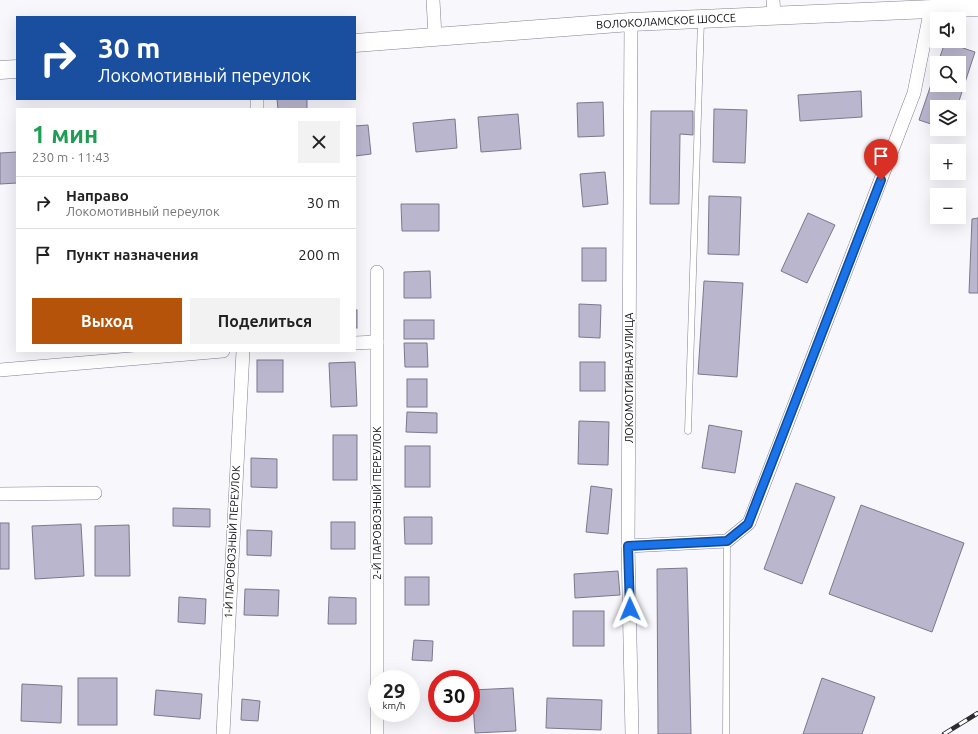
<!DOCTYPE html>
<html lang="ru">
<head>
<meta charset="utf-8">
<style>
	body { margin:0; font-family:Ubuntu,sans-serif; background:#f2f2f2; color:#222; height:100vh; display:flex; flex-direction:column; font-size:15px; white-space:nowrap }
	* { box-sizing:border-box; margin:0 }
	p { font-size:13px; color:#767676 }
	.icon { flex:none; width:22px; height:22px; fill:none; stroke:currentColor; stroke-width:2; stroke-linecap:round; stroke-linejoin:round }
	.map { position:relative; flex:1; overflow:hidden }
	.drawer { position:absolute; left:16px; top:108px; width:340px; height:244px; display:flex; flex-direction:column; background:#fff; border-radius:0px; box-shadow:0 4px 16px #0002 }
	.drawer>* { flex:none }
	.guide { position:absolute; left:16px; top:16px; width:340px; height:84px; border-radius:0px; box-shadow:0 4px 16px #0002; background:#1a4fa0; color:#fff; overflow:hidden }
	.fabs { position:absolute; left:930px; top:12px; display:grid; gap:8px }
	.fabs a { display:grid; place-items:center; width:36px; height:36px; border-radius:0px; background:#fff; box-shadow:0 4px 16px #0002; font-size:20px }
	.speed { position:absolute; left:368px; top:670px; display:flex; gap:8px; font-size:20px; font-weight:700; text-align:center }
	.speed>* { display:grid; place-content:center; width:52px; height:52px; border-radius:50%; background:#fff; box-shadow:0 4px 16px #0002; line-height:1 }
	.speed small { font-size:10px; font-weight:400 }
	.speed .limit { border:6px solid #d22; background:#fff; color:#111 }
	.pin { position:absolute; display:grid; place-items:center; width:34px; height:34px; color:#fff; margin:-41px -17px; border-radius:50% 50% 50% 0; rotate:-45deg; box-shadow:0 0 4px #0007 }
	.pin .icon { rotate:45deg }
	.me { position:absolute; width:44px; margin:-22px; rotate:359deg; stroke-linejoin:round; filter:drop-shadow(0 0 3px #0008) }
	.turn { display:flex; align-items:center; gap:14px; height:84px; padding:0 16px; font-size:18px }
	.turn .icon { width:52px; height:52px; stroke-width:2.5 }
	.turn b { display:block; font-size:28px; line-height:34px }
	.round { display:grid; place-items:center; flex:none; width:42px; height:42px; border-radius:0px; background:#f2f2f2 }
	.head { display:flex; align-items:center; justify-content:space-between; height:68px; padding:0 16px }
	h1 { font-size:24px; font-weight:600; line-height:30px; color:#1e9e55 }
	.primary-button { display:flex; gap:8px; margin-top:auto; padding:8px 16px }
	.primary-button a { flex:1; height:46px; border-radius:0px; background:#b45309; color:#fff; font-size:16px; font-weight:600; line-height:46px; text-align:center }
	.primary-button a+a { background:#f2f2f2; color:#222 }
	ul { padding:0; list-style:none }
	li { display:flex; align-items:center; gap:12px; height:52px; padding:0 16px; border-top:1px solid #e0e0e0 }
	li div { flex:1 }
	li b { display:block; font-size:15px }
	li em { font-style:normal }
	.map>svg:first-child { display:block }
	.building { fill:#bab6ce; stroke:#7b788e }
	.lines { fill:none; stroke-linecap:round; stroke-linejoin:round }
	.lane-casing { stroke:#838096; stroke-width:7 }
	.street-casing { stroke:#838096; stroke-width:14 }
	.secondary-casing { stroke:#838096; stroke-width:19 }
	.lane { stroke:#fff; stroke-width:6 }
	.street { stroke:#fff; stroke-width:13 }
	.secondary { stroke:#fff; stroke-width:18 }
	.rail-casing { stroke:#2c2b32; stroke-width:4.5 }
	.rail { stroke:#fff; stroke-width:3; stroke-dasharray:9; stroke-linecap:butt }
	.route-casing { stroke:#114b97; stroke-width:10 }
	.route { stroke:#1a73e8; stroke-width:7 }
	.labels { text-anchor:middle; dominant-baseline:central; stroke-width:3; stroke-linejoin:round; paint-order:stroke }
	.street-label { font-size:11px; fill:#0c0b13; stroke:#fff }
</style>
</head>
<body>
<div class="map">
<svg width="978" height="734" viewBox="0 0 978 734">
	<rect width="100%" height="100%" fill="#f8f7fc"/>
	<g class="building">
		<polygon points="945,42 975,52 957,107 937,107 937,126 919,120 937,67 937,85 959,85 959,63 938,63"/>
		<polygon points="861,91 862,117 800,121 798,95"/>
		<polygon points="277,99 307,99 307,109 278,109"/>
		<polygon points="603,102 604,136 578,137 577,103"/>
		<polygon points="714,109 747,110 745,163 713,162"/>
		<polygon points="651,111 693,111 693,135 680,134 679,204 650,204"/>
		<polygon points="518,114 521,149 481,152 478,117"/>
		<polygon points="455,119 457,148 416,152 413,123"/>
		<polygon points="368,125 371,154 355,156 355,126"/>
		<polygon points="17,152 17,183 0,184 0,153"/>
		<polygon points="605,172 608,204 583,207 580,174"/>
		<polygon points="709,196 741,197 739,255 708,254"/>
		<polygon points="401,204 439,204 439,231 402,231"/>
		<polygon points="808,213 835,225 807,283 781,271"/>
		<polygon points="978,218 978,293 969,293 972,219"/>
		<rect x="582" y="248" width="24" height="33"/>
		<polygon points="430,271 431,298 404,298 404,272"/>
		<polygon points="704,281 743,283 737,377 698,374"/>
		<polygon points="579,304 601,305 600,338 579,337"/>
		<rect x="355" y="310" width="2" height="18"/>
		<rect x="404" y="320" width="30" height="19"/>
		<polygon points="404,343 427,343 428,367 405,367"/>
		<rect x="257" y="360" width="26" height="32"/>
		<polygon points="355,362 357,406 331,407 329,363"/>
		<rect x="580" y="362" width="25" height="29"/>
		<rect x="407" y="379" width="20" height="28"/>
		<polygon points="407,412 437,413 437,433 406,432"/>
		<polygon points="579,421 609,422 608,465 578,464"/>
		<polygon points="709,425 742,431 735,473 702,468"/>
		<rect x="333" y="435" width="24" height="45"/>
		<rect x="405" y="446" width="25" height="41"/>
		<polygon points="251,458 277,459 277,488 251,487"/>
		<polygon points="796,483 835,497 802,584 764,569"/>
		<polygon points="591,486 612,489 608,534 586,532"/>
		<polygon points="861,505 964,543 932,632 829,594"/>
		<polygon points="173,508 210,509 210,527 173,526"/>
		<polygon points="404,517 432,517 432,544 405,544"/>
		<rect x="331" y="522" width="24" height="27"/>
		<rect x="0" y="523" width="9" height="46"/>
		<polygon points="81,524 84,576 35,579 32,526"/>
		<polygon points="129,525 130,576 95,576 95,526"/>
		<polygon points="247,530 272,531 271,556 247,555"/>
		<polygon points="687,568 691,734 658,734 657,569"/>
		<polygon points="618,571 620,595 575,598 574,574"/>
		<rect x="405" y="577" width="24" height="28"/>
		<polygon points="245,589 279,590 278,616 244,615"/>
		<polygon points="179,597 206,599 205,624 178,622"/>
		<polygon points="329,597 356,598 356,624 328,624"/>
		<rect x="573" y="611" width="31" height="35"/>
		<polygon points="414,640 433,641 432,661 412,660"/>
		<rect x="78" y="678" width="39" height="47"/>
		<polygon points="822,678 875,697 862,734 803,734"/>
		<polygon points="22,684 62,686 61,723 21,721"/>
		<polygon points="513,688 516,731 475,733 472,690"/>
		<polygon points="156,690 202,694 200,719 154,715"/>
		<polygon points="547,698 602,700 601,730 546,728"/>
		<polygon points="242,699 260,701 258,721 241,720"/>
	</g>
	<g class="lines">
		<defs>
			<g id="lane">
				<polyline points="688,431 701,20"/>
				<polyline points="726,734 727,541"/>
			</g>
			<g id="street">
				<polyline points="433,0 435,36"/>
				<polyline points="773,0 774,15"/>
				<polyline points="631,22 628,546 632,734"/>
				<polyline points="257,109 257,99"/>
				<polyline points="355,343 377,342"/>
				<polyline points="0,370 223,351"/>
				<polyline points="0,494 95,493"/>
				<polyline points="628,546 727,541 749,523 914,93 931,8"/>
				<polyline points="223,734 243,351"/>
				<polyline points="377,734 377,272"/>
			</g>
			<g id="secondary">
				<polyline points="355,43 631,22 978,7"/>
				<polyline points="0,70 17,69"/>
			</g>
		</defs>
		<use href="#lane" class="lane-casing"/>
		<use href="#street" class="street-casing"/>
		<use href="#secondary" class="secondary-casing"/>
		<use href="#lane" class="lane"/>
		<use href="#street" class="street"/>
		<use href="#secondary" class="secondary"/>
		<defs>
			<polyline id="rail" points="944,734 978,713"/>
		</defs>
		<use href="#rail" class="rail-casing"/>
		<use href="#rail" class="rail"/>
	</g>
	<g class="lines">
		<defs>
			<polyline id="route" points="630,609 628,546 727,541 748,524 881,180"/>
		</defs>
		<use href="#route" class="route-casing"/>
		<use href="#route" class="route"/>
	</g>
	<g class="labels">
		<g class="street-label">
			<text transform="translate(666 21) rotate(-3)">ВОЛОКОЛАМСКОЕ ШОССЕ</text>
			<text transform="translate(629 378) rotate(-90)">ЛОКОМОТИВНАЯ УЛИЦА</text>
			<text transform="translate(377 503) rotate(-90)">2-Й ПАРОВОЗНЫЙ ПЕРЕУЛОК</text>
			<text transform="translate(232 542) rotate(-87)">1-Й ПАРОВОЗНЫЙ ПЕРЕУЛОК</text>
		</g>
	</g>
</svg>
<div class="fabs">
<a><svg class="icon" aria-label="sound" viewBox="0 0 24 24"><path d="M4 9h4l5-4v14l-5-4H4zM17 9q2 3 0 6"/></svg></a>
<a><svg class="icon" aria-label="search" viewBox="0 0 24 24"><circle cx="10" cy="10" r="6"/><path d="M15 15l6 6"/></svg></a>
<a><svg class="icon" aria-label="layers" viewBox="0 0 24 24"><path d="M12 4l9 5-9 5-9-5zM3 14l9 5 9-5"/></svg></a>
<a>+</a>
<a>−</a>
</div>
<div class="speed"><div>29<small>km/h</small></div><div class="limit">30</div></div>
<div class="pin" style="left:881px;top:180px;background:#d93025"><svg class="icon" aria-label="arrive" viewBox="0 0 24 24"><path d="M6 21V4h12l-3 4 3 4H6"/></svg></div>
<svg class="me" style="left:630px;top:609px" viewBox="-20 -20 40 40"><path d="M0-17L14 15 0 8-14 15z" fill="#1a73e8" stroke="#fff" stroke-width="4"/></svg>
<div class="guide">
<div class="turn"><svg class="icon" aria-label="right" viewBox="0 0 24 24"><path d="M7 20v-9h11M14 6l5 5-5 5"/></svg><div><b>30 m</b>Локомотивный переулок</div></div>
</div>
<section class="drawer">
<div class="head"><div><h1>1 мин</h1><p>230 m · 11:43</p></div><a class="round"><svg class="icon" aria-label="close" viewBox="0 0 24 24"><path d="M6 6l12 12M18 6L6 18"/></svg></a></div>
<ul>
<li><svg class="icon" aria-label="right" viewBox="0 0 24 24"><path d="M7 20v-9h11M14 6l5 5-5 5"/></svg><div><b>Направо</b><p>Локомотивный переулок</p></div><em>30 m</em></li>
<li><svg class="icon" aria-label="arrive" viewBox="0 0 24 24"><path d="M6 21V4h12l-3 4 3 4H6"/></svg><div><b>Пункт назначения</b></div><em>200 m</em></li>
</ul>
<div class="primary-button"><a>Выход</a><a>Поделиться</a></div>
</section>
</div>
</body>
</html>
